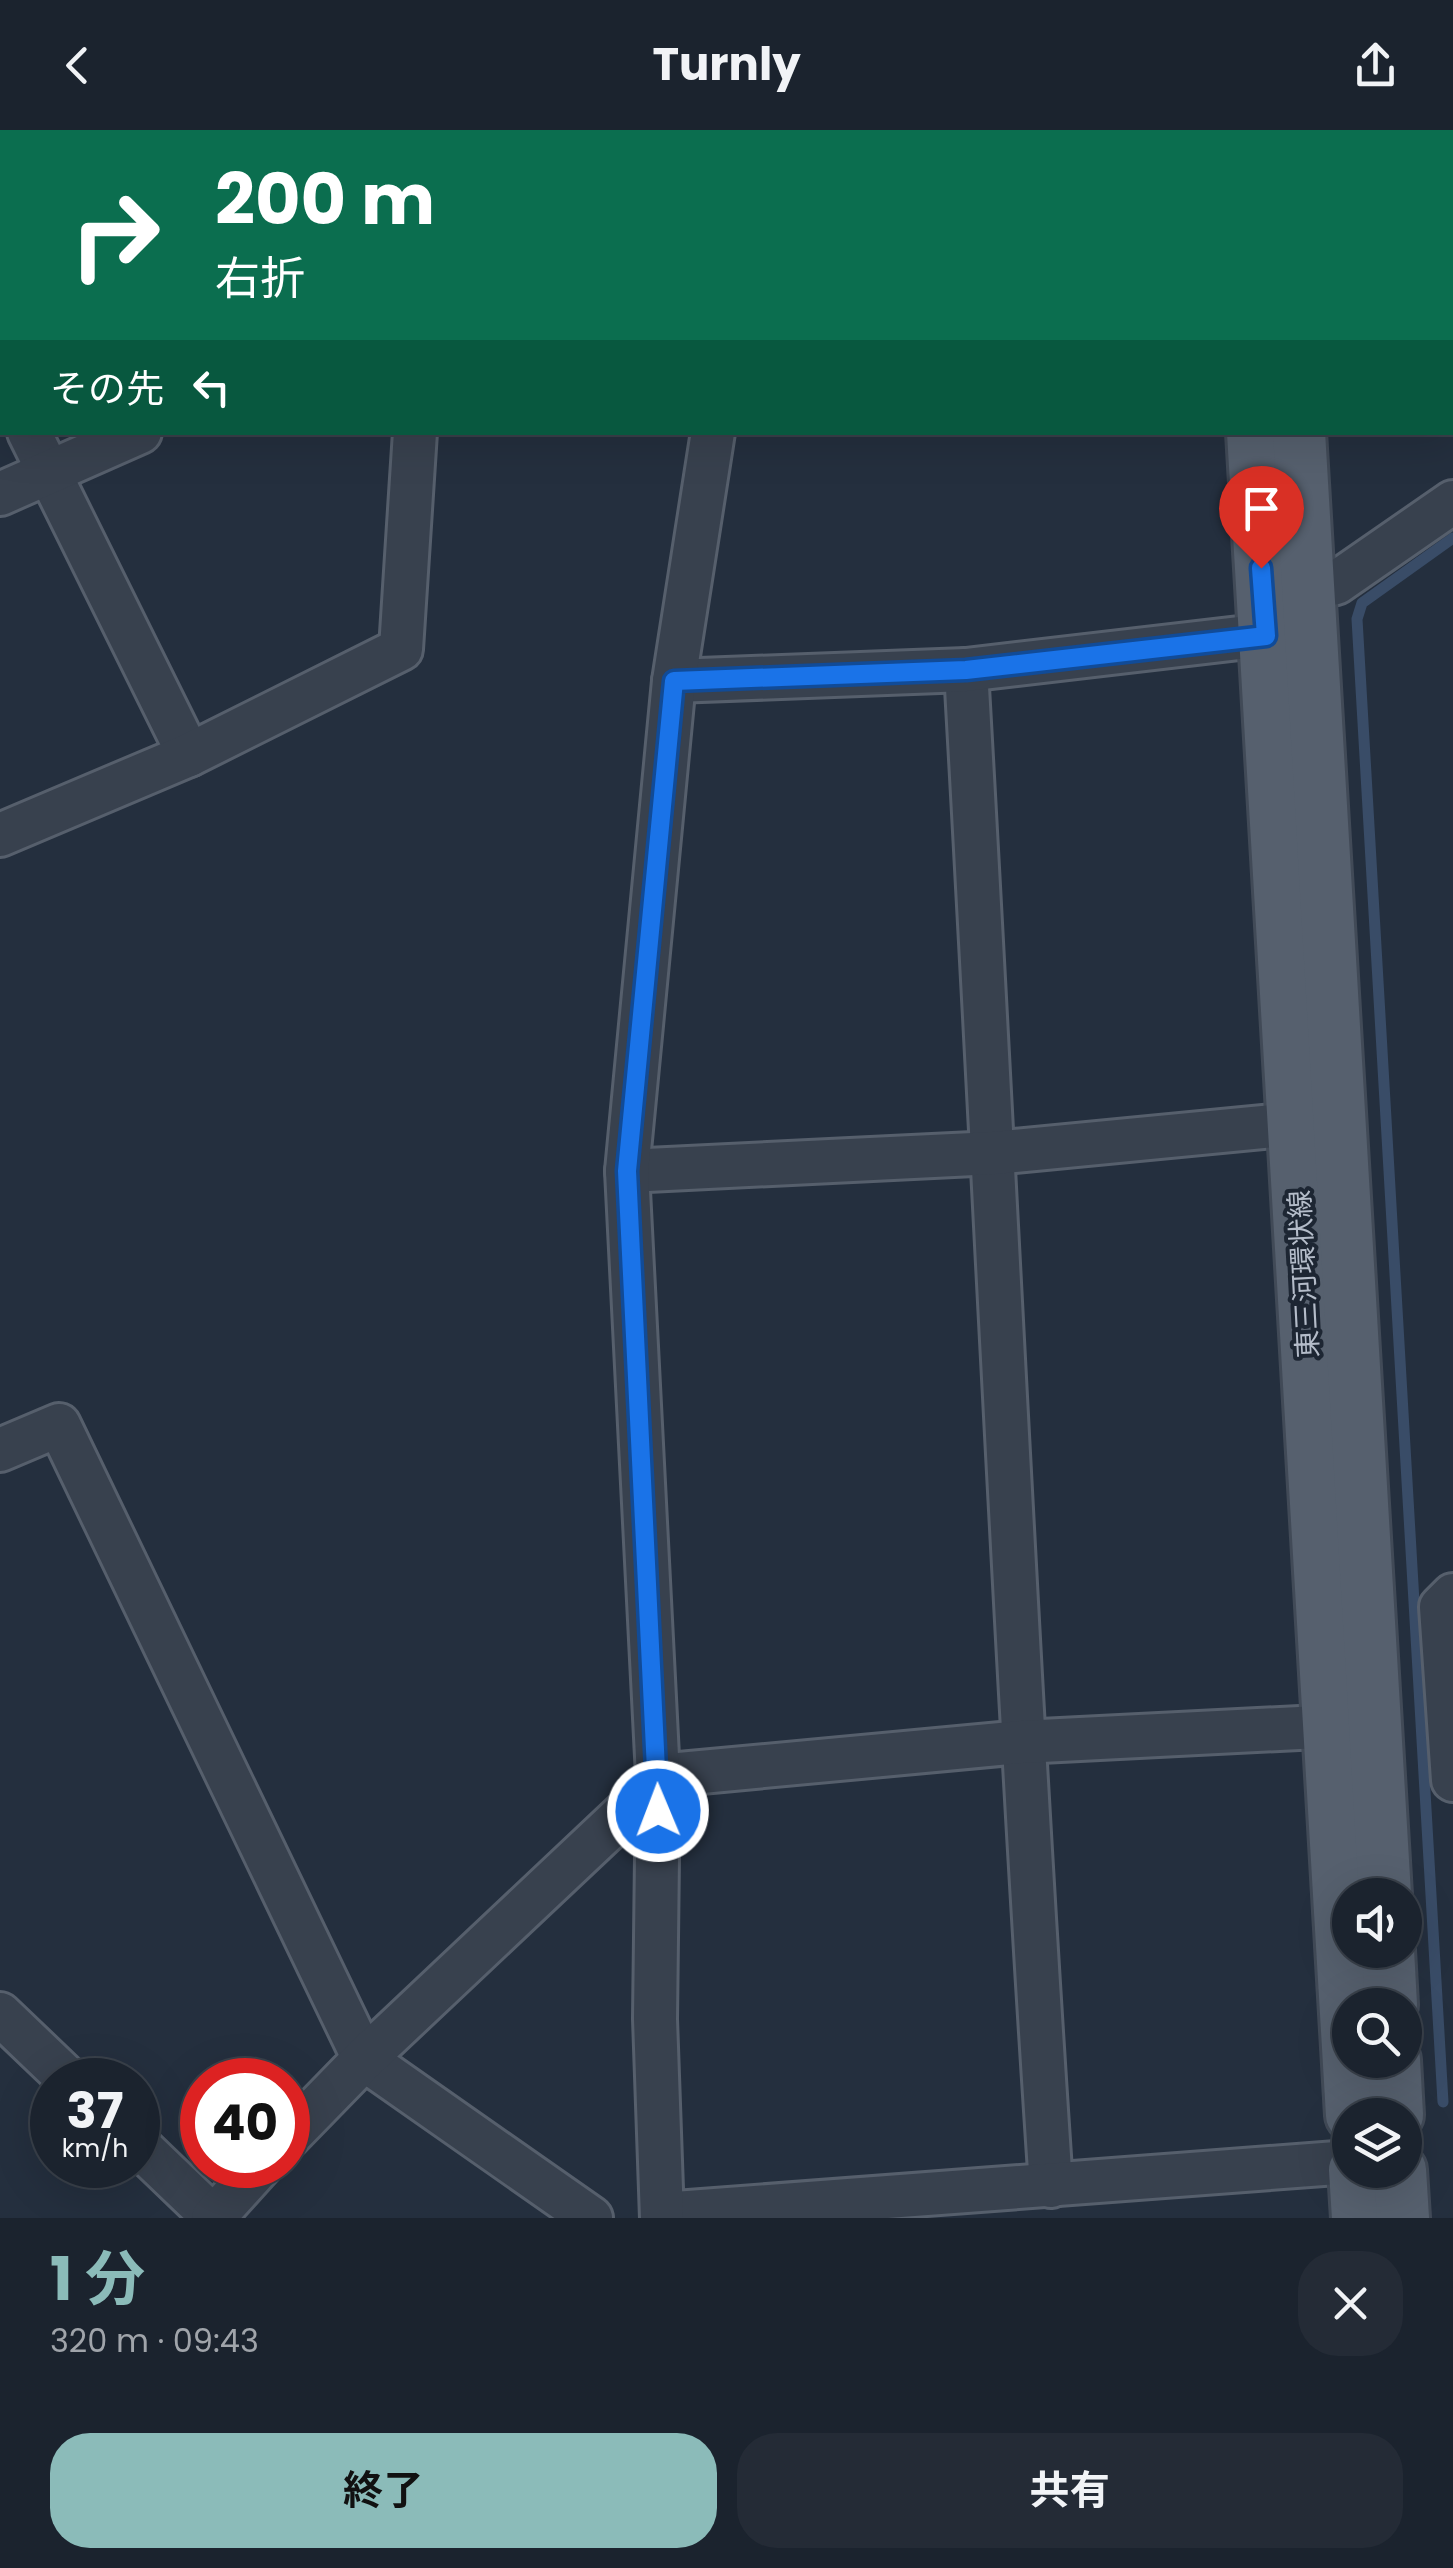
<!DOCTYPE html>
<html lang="ja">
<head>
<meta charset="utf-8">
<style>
	body { margin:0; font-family:Poppins,"Noto Sans JP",sans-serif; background:#242b36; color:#f1f3f6; height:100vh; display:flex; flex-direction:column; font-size:38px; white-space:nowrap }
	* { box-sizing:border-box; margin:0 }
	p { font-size:32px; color:#a0a4aa }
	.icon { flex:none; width:55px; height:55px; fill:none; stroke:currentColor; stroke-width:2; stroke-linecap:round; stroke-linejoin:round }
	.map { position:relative; height:2088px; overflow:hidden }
	.side { display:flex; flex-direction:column; background:#1b232e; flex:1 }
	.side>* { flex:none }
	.banner { position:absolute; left:0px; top:0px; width:1455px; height:305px; box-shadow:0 10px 40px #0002,0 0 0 2px #39404a; background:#0b6e4f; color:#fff; overflow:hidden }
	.tools { position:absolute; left:1332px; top:1748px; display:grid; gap:20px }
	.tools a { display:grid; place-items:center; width:90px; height:90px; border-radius:50%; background:#1b232e; box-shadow:0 10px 40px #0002,0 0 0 2px #39404a; font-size:50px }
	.speed { position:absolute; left:30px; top:1928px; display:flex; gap:20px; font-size:50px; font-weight:700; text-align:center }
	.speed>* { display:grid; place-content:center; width:130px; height:130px; border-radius:50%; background:#1b232e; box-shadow:0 10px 40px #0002,0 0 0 2px #39404a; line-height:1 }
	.speed small { font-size:25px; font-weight:400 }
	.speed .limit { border:15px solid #d22; background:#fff; color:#111 }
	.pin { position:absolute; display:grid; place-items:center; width:85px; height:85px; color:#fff; margin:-102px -42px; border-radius:50% 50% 50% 0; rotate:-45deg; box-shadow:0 0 10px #0007 }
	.pin .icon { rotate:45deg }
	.me { position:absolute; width:110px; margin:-55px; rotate:359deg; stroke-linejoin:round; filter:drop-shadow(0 0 8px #0008) }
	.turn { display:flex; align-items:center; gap:35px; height:210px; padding:0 50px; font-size:45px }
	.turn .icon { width:130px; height:130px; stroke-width:2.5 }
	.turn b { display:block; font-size:70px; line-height:85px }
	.then { display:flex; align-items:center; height:95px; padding:0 50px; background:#0003; gap:20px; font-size:38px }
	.round { display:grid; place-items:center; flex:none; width:105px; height:105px; border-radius:40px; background:#242b36 }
	.head { display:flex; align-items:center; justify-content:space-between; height:170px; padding:0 50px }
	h1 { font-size:60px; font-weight:700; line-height:75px; color:#8bbbb9 }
	.cta { display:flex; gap:20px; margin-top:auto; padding:20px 50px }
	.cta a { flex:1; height:115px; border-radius:40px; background:#8bbbb9; color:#111; font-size:40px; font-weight:700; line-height:115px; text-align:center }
	.cta a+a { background:#242b36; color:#f1f3f6 }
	header { display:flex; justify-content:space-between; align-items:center; height:130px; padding:0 50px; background:#1b232e; font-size:45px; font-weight:700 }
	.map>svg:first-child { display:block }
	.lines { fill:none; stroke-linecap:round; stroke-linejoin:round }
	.stream { stroke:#394c67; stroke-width:11 }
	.minor-casing { stroke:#565f6c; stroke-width:48 }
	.major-casing { stroke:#414a57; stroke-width:58 }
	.minor { stroke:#38414e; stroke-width:42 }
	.major { stroke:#56606e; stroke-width:52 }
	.route-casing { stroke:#114b97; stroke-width:25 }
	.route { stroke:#1a73e8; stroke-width:18 }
	.labels { text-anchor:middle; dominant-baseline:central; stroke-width:8; stroke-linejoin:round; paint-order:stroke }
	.street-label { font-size:28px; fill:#b4bcc9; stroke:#1d2633 }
</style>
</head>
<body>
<header><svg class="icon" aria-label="back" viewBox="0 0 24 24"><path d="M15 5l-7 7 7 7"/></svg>Turnly<svg class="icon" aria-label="share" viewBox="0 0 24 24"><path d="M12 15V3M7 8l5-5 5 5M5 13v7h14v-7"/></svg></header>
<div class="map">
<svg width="1453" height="2088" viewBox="0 0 1453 2088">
	<rect width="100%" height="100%" fill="#242f3e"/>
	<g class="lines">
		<polyline class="stream" points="1443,1972 1357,489 1362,473 1453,408"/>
		<defs>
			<g id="minor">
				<polyline points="168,2 174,0"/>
				<polyline points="437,2 437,0"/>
				<polyline points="749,2 750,0"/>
				<polyline points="0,76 2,75"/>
				<polyline points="0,245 2,250"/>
				<polyline points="29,302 189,625"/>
				<polyline points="0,364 140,302"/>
				<polyline points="1307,458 1336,453 1453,372"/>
				<path d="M966,540C995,1045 1017,1551 1051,2056"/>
				<polyline points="674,551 966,540 1265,505"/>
				<polyline points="0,705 189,625 401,519 415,302"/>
				<polyline points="627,1041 994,1023 1295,994"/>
				<polyline points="0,1320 59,1295 364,1929 591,2088"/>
				<polyline points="1453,1465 1441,1477 1453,1650"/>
				<polyline points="0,1884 69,1950"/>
				<polyline points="288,2007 364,1929 627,1681 658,1646 1021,1612 1358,1595"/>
				<polyline points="138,2015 214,2088"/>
				<polyline points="662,2084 1350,2032"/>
				<polyline points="213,2088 261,2035"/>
				<polyline points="662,2088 655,1889 658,1646 627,1041 674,551 713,302"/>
			</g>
			<g id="major">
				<polyline points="1234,0 1234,2"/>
				<polyline points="1283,0 1283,2"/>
				<polyline points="1253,302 1352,1985"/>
				<polyline points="1299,302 1385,1765"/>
				<polyline points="1388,1820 1391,1875"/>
				<polyline points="1394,1930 1397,1985"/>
				<polyline points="1355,2040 1358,2088"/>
				<polyline points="1400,2040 1403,2088"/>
			</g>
		</defs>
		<use href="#minor" class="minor-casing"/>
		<use href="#major" class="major-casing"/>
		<use href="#minor" class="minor"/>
		<use href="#major" class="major"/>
	</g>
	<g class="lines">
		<defs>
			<polyline id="route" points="658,1681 627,1041 674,551 966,540 1266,506 1261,438"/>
		</defs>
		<use href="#route" class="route-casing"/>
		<use href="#route" class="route"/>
	</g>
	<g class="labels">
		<g class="street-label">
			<text transform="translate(1304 1144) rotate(-93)">東三河環状線</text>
		</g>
	</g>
</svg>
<div class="tools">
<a><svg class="icon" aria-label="sound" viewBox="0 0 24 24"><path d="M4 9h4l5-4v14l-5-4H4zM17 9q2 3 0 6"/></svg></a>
<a><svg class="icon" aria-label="search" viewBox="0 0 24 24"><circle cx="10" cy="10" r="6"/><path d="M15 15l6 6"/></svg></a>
<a><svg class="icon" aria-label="layers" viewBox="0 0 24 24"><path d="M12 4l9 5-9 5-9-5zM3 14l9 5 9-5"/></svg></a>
</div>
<div class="speed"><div>37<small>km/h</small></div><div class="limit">40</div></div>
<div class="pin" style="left:1261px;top:438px;background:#d93025"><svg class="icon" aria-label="arrive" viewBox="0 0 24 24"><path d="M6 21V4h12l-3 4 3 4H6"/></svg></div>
<svg class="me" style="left:658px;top:1681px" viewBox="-20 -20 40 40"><circle r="17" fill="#1a73e8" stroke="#fff" stroke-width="3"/><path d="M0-11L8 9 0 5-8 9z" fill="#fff"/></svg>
<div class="banner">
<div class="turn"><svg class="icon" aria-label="right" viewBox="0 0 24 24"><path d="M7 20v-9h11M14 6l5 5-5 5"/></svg><div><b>200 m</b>右折</div></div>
<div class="then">その先<svg class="icon" aria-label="left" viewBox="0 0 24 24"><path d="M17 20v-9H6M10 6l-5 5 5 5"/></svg></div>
</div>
</div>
<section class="side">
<div class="head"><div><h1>1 分</h1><p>320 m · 09:43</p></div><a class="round"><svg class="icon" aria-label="close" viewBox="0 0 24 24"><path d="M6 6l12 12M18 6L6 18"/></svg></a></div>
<div class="cta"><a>終了</a><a>共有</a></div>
</section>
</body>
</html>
